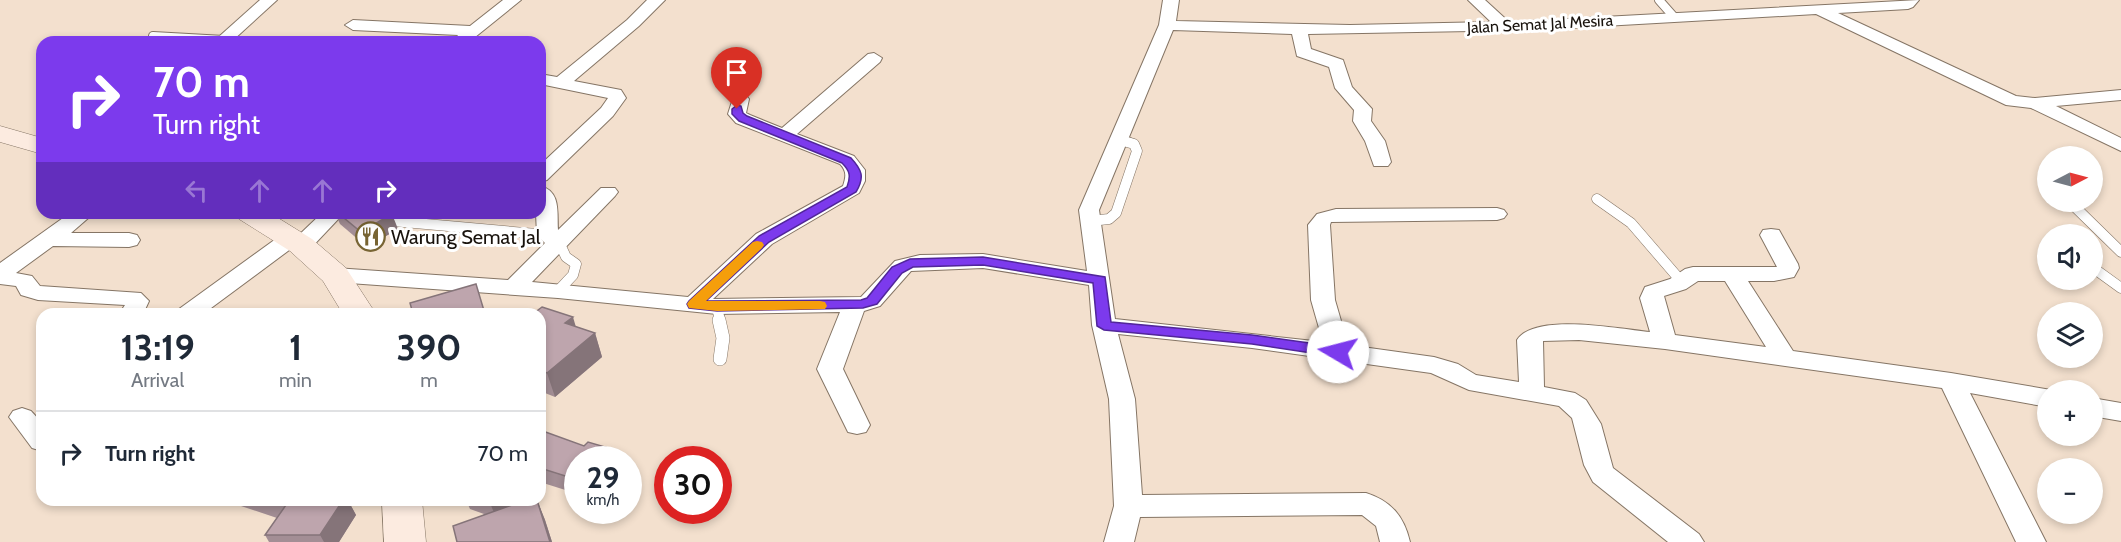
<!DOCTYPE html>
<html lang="en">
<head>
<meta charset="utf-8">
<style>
	body { margin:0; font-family:Cabin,sans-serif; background:#f6f6f7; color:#1f2937; height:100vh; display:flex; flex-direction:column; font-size:22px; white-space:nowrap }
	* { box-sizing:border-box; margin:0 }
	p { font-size:20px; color:#747a83 }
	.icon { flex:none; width:33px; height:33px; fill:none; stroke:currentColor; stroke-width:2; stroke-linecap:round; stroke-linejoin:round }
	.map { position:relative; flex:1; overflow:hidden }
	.panel { position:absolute; left:36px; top:308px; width:510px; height:198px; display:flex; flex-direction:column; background:#fff; border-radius:18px; box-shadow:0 3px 9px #0003 }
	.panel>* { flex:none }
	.top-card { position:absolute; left:36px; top:36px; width:510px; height:183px; border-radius:18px; box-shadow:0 3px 9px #0003; background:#7c3aed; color:#fff; overflow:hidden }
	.needle { width:39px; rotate:84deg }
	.tools { position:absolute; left:2037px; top:146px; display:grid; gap:12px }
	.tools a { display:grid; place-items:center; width:66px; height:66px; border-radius:50%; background:#fff; box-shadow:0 3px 9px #0003; font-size:30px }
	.speed { position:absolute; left:564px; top:446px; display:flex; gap:12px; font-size:30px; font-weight:700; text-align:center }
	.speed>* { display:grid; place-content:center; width:78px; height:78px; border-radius:50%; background:#fff; box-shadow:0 3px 9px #0003; line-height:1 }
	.speed small { font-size:15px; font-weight:400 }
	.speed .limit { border:9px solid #d22; background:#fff; color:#111 }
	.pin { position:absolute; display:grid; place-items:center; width:51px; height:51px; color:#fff; margin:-62px -26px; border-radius:50% 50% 50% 0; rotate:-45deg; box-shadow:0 0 6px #0007 }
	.pin .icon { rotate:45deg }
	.me { position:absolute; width:66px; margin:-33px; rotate:278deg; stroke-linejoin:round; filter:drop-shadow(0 0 4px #0008) }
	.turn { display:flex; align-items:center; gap:21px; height:126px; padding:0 18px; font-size:27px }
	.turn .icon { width:78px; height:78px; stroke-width:2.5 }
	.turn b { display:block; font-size:42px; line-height:51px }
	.lanes { display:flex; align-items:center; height:57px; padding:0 18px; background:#0003; justify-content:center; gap:30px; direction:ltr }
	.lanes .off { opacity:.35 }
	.eta { display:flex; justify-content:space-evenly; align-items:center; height:102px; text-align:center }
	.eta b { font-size:36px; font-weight:700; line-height:42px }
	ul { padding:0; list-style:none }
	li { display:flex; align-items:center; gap:18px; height:84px; padding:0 18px; border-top:2px solid #e0e1e3 }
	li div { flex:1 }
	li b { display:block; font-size:22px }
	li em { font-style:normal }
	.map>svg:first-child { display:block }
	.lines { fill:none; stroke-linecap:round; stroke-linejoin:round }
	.service-far2-casing { stroke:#857565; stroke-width:10 }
	.service-far1-casing { stroke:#857565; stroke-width:11 }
	.service-casing { stroke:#857565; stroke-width:14 }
	.minor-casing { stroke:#857565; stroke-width:2 }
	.secondary-casing { stroke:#857565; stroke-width:1 }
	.service-far2 { stroke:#fff; stroke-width:8 }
	.service-far1 { stroke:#fff; stroke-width:10 }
	.service { stroke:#fff; stroke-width:13 }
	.minor { fill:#fff; fill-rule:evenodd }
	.secondary { fill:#fcebe0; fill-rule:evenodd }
	.wall { fill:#a38e95 }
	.shaded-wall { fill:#857479 }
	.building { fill:#bea5ad; stroke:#857479; stroke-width:1.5 }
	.route { fill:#7c3aed; stroke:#51269a; stroke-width:1.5 }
	.slow { fill:#f59e0b }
	.labels { text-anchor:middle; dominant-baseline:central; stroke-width:6; stroke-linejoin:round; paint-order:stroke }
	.far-street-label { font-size:16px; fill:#18120c; stroke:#fff }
	.poi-label { font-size:20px; fill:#18120c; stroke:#fff; text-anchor:start }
</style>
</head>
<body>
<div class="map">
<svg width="2121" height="542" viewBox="0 0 2121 542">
	<rect width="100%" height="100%" fill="#f3e0ce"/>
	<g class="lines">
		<defs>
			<g id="service-far2">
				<polyline points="1659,0 1674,17"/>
				<polyline points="153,36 224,40"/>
				<polyline points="1119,139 1132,143"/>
			</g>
			<g id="service-far1">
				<polyline points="1597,199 1631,223 1681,281"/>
				<polyline points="2076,208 2121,252"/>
				<polyline points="381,220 548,235"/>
				<polyline points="1090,221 1109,219 1116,213 1137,151 1134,144 1127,142"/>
				<polyline points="2092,267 2121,288"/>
				<polyline points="558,291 573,275 576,264 566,257 559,242"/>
				<polyline points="717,307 720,321"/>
			</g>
			<polyline id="service" points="719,320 723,338 720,359"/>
			<g id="minor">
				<polygon points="260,0 277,0 231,42 213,42"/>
				<polygon points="503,0 521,0 469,42 457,42 455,39 458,35 353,30 345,25 353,20 470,26"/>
				<polygon points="647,0 665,0 639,26 574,81 621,90 626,98 613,116 547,180 540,182 540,165 601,108 608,98 540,84 540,74 557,77 627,20"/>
				<path d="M1163,0H1179L1176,21L1350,25L1491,22L1468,0H1485L1509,22L1919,0L1913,7L1908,9L1838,13L2016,96L2035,98L2121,90V100L2056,106L2121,138V151L2031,108L2006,105L1816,14L1533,30L1308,34L1311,49L1343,60L1352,87L1372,109L1371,121L1385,141L1391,162L1388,166H1374L1365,141L1353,121L1354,110L1335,88L1329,67L1297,56L1292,34L1173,30L1099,210L1115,319L1323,342L1311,300L1308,225L1317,214L1336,209L1497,208L1504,210L1507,214L1504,218L1497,220L1331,222L1330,225L1335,300L1348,345L1434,357L1458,364L1476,375L1519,382L1517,340C1535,312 1620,329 1650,332L1640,298L1645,287L1670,279L1685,269L1693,267H1777L1760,235L1763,230L1771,229L1779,230L1798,264L1799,268L1794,277L1774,281H1748L1793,351L1951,373L2051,390H2048V407L1970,393L2046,542H2016L1942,388L1665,349L1579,340L1543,341L1544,387L1575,393L1586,400L1601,424L1613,468L1699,534L1704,542H1668L1593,482L1584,465L1572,418L1559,406L1469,390L1431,373L1252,348L1118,334L1135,399L1142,495L1366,493C1391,501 1404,516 1410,542H1380L1376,526L1362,515L1140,517L1134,542H1104L1114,506L1109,399L1092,325L1089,285L983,268L911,271L880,306L864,311L843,369L870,425L866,432L857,434L848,432L817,369L840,312L717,314L558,298L335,282L327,280L324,275L327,270L335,268L508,280L545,243L537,235L536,213H540V186C561,191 557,212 558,230L601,188H615L618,192L615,196L532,282L688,297L756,234L843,186C846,177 847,171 840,164L736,123L728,114L734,95H746L749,99L746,113L750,115L782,128L868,54L874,53L882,58L880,62L797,134L854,156L865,170V181L859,193L772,244L713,299L861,297L895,261L920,255L983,254L1087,271L1079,210L1159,25ZM1698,281H1725L1766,347L1675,335L1664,296L1686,289Z"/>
				<polygon points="70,213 94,213 71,233 129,233 137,235 140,240 137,245 129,247 53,246 16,273 32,276 40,286 141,293 149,301 143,314 119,314 125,305 38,300 21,295 16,286 0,284 0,263"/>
				<polygon points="322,213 344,213 309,250 301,252 292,248 203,314 176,314 179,309 284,233 292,232 300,234"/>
				<polygon points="2092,398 2121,403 2121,421 2092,416"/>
				<polygon points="22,408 31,411 42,423 42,451 32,448 9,417 13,411"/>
			</g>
			<g id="secondary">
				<polygon points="0,126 42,138 42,154 0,142"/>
				<polygon points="234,213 270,213 312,239 346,268 376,314 343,314 323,281 290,251 239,219"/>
				<polygon points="382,500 422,500 426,542 384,542"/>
			</g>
		</defs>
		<use href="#service-far2" class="service-far2-casing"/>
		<use href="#service-far1" class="service-far1-casing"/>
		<use href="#service" class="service-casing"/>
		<use href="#minor" class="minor-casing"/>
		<use href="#secondary" class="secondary-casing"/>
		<use href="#service-far2" class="service-far2"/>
		<use href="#service-far1" class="service-far1"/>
		<use href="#service" class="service"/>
		<use href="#minor" class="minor"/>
		<use href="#secondary" class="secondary"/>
	</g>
	<g class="wall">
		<polygon points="335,213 377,213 398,229 367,247 340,224"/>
		<polygon points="540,314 595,333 602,357 555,397 540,391"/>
		<polygon points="540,430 578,459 578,494 540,482"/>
		<polygon points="223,500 352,500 350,504 356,515 339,542 269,542 265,535 277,518"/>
		<polygon points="466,500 519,500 514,504 537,500 545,520 552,542 457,542 484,514 470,509"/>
	</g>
	<g class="shaded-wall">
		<polygon points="392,214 398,229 367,247 361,232"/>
		<polygon points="573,317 580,341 565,323"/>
		<polygon points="595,333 602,357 555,397 547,373"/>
		<polygon points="612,449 615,459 602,459"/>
		<polygon points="335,500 352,500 350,504 356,515 339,542 324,542 320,535"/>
		<polygon points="494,500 519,500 497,520 490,503"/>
		<polygon points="537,500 545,520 552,542 550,542"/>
	</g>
	<g class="building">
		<polygon points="338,213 377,213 392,214 361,232"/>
		<polygon points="476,284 485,314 413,314 410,303"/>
		<polygon points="542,307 573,317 565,323 595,333 547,373 540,370 540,314 533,314"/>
		<polygon points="540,430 584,446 588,442 612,449 602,459 578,459 578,480 540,468"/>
		<polygon points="269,500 343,500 320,535 265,535 286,505"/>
		<polygon points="481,500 494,500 490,503"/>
		<polygon points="526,500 537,500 550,542 457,542 453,526"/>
	</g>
	<path class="route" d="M737,105L741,106L743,113L747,116L851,158C862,170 865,177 856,192L769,242L706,301L861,300L867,298L892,267L910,259L983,257L1105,277L1111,322L1252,335L1338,347L1346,352L1338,357L1252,344L1104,330L1097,326L1093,283L983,265L913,267L902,273L877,304L863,308L717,311L689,308L687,304L689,301L759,236L847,187C851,176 850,171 842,163L739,121L732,114V109Z"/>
	<polygon class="slow" points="757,241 762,242 764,245 762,248 706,301 820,301 825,302 827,306 825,309 717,311 689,308 687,304 689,301 753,242"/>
	<defs>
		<symbol id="restaurant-ring" viewBox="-11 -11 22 22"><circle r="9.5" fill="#fff" stroke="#786534" stroke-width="1.5"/><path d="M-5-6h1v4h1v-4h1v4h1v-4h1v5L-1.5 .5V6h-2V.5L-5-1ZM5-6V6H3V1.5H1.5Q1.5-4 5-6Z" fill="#786534"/></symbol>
	</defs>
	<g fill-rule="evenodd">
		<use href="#restaurant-ring" x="354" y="220" width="33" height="33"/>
	</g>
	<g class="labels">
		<g class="far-street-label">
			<text transform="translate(1540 24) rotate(-3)">Jalan Semat Jal Mesira</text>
		</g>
		<g class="poi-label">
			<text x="391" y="237">Warung Semat Jal</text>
		</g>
	</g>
</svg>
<div class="tools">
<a><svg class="needle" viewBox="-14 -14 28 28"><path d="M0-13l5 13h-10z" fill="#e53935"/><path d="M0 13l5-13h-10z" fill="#747a83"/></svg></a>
<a><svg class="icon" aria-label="sound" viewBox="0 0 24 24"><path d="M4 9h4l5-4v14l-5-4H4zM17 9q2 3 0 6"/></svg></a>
<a><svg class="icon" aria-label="layers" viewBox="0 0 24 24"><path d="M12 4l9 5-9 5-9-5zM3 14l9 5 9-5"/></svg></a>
<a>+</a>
<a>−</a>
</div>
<div class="speed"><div>29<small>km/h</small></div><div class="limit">30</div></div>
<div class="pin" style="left:737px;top:109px;background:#d93025"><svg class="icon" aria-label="arrive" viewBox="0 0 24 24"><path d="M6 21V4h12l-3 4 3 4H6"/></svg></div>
<svg class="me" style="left:1338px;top:352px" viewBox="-20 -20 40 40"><circle r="19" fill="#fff"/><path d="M0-13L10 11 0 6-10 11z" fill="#7c3aed"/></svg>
<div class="top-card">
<div class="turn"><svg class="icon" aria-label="right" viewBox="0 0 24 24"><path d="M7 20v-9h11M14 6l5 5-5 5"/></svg><div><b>70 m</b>Turn right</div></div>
<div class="lanes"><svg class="icon off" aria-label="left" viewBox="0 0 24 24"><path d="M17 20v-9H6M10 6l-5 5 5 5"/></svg><svg class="icon off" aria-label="ahead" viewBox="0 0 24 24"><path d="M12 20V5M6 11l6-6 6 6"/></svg><svg class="icon off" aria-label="ahead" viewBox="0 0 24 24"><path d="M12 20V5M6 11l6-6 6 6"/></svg><svg class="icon" aria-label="right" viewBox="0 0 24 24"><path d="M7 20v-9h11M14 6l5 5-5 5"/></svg></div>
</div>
<section class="panel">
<div class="eta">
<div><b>13:19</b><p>Arrival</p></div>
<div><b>1</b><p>min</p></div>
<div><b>390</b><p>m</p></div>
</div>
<ul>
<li><svg class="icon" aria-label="right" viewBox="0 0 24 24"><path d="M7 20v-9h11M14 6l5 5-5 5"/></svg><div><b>Turn right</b></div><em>70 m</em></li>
</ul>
</section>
</div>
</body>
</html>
